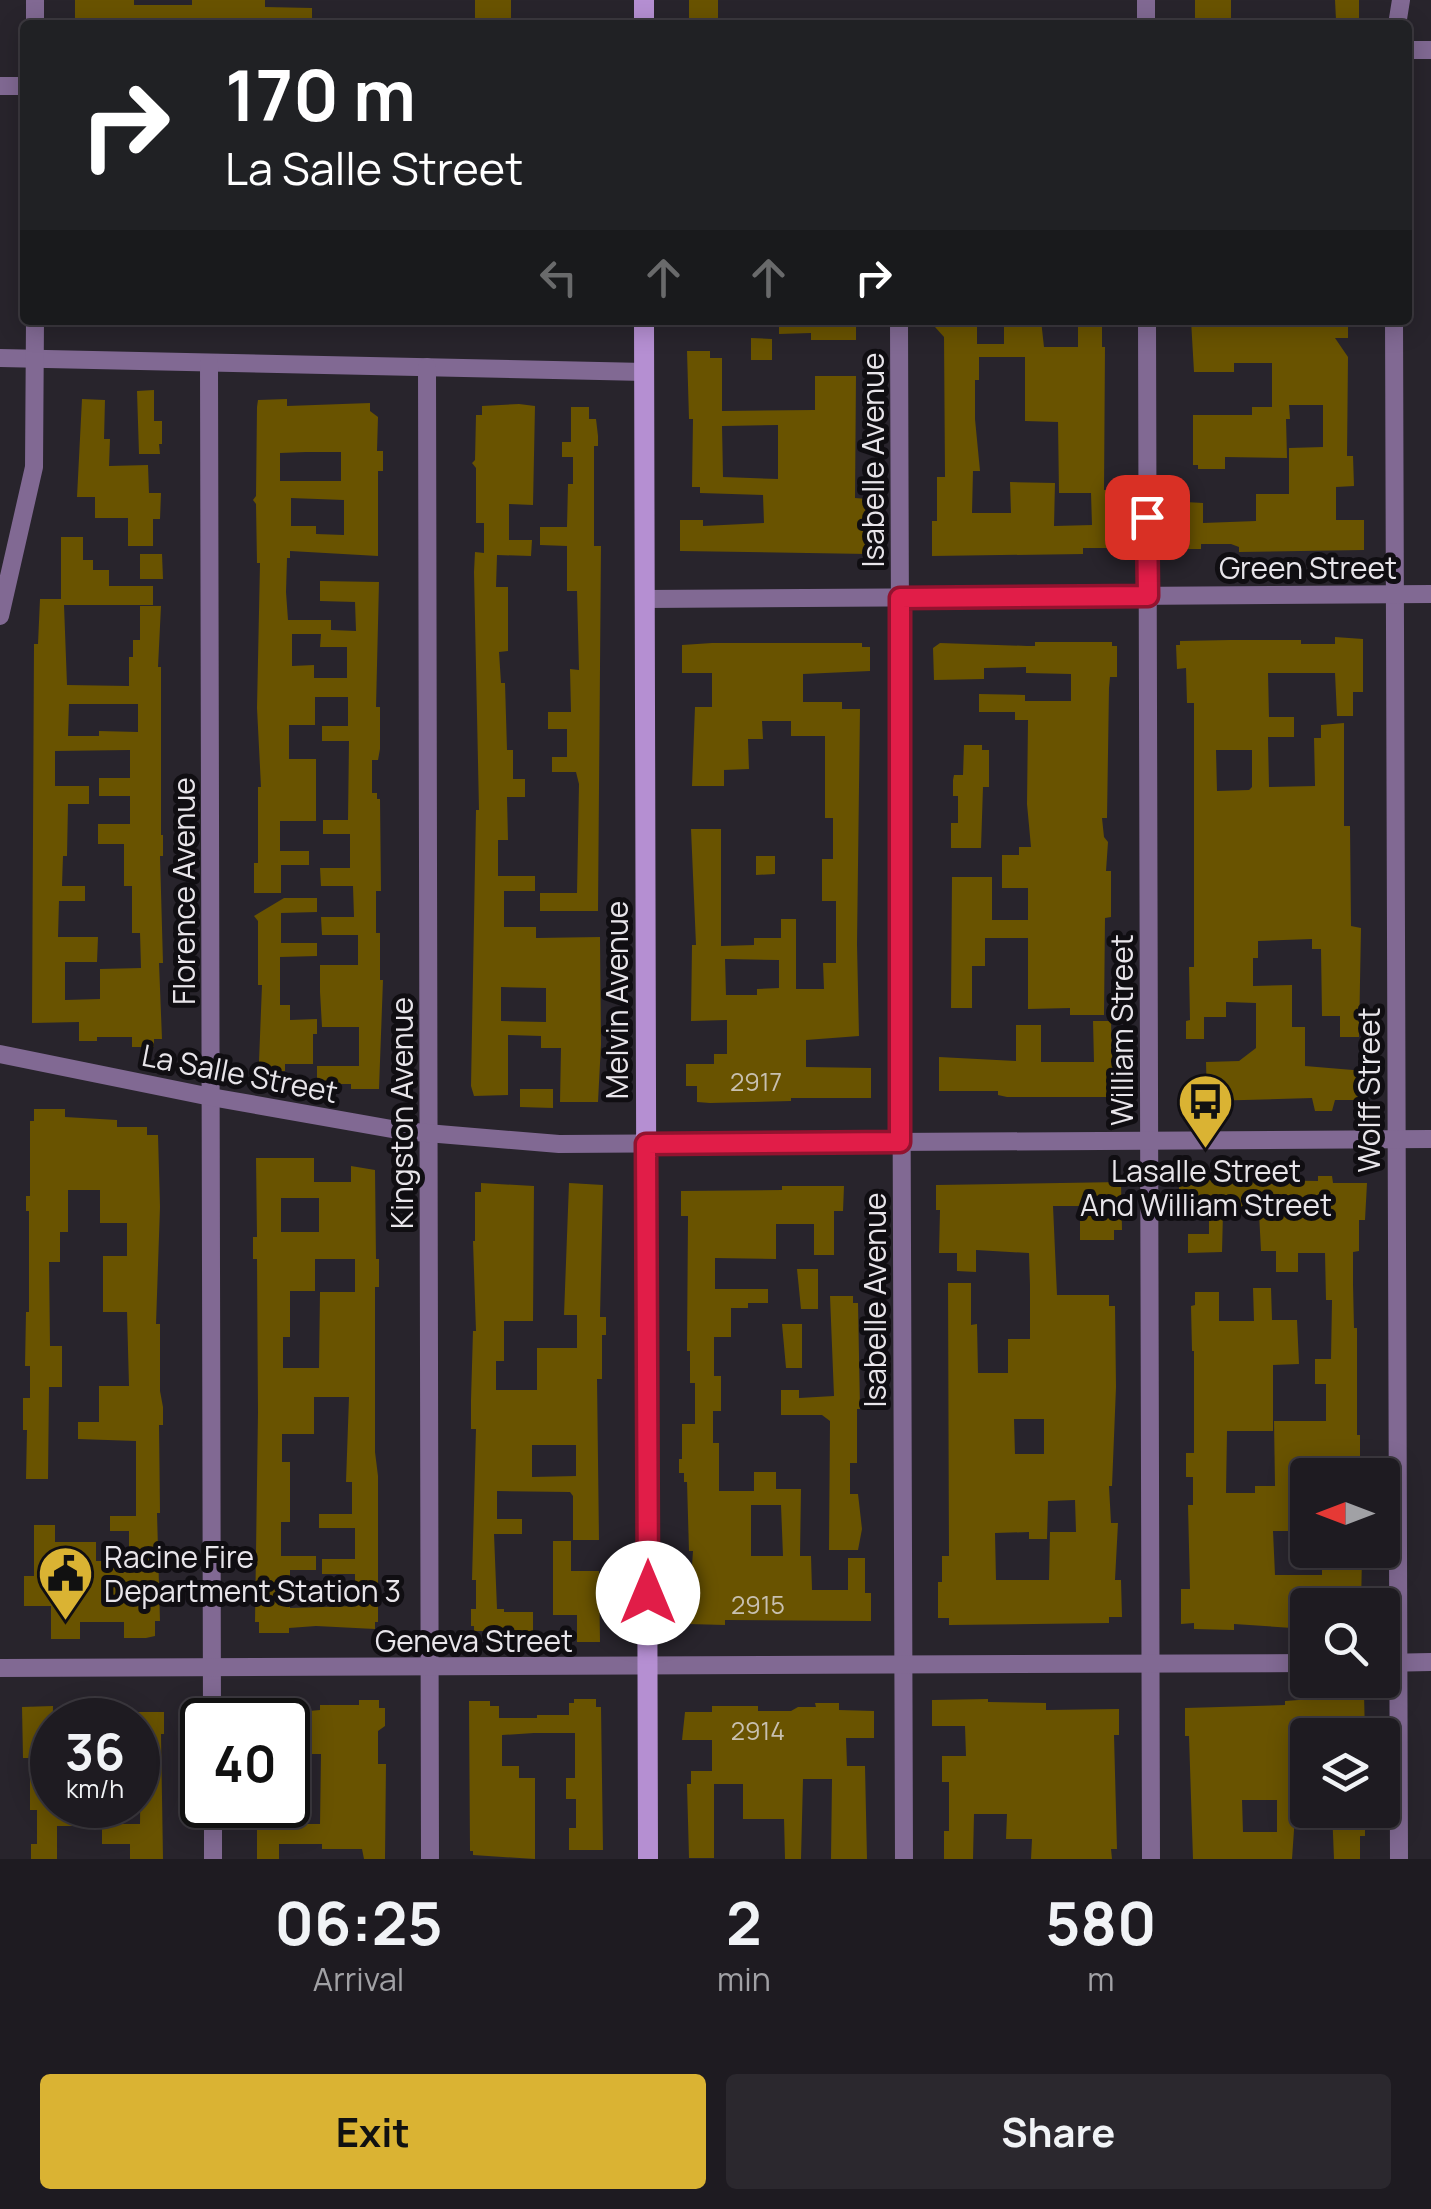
<!DOCTYPE html>
<html lang="en">
<head>
<meta charset="utf-8">
<style>
	body { margin:0; font-family:Manrope,sans-serif; background:#2b282e; color:#f1f3f6; height:100vh; display:flex; flex-direction:column; font-size:38px; white-space:nowrap }
	* { box-sizing:border-box; margin:0 }
	p { font-size:32px; color:#a1a1a5 }
	.icon { flex:none; width:55px; height:55px; fill:none; stroke:currentColor; stroke-width:2; stroke-linecap:round; stroke-linejoin:round }
	.map { position:relative; height:1859px; overflow:hidden }
	.details { display:flex; flex-direction:column; background:#1e1b21; flex:1 }
	.details>* { flex:none }
	.hud { position:absolute; left:20px; top:20px; width:1392px; height:305px; border-radius:10px; box-shadow:0 5px 25px #0003,0 0 0 2px #3c393f; background:#202124; color:#fff; overflow:hidden }
	.needle { width:65px; rotate:270deg }
	.buttons { position:absolute; left:1290px; top:1458px; display:grid; gap:20px }
	.buttons a { display:grid; place-items:center; width:110px; height:110px; border-radius:10px; background:#1e1b21; box-shadow:0 5px 25px #0003,0 0 0 2px #3c393f; font-size:50px }
	.speed { position:absolute; left:30px; top:1698px; display:flex; gap:20px; font-size:50px; font-weight:700; text-align:center }
	.speed>* { display:grid; place-content:center; width:130px; height:130px; border-radius:50%; background:#1e1b21; box-shadow:0 5px 25px #0003,0 0 0 2px #3c393f; line-height:1 }
	.speed small { font-size:25px; font-weight:400 }
	.speed .limit { border:5px solid #111; border-radius:15px; background:#fff; color:#111 }
	.pin { position:absolute; display:grid; place-items:center; width:85px; height:85px; color:#fff; margin:-42px; border-radius:20px; box-shadow:0 5px 15px #0006 }
	.me { position:absolute; width:110px; margin:-55px; rotate:0deg; stroke-linejoin:round; filter:drop-shadow(0 0 8px #0008) }
	.turn { display:flex; align-items:center; gap:35px; height:210px; padding:0 40px; font-size:45px }
	.turn .icon { width:130px; height:130px; stroke-width:2.5 }
	.turn b { display:block; font-size:70px; line-height:85px }
	.lanes { display:flex; align-items:center; height:95px; padding:0 40px; background:#0003; justify-content:center; gap:50px; direction:ltr }
	.lanes .off { opacity:.35 }
	.eta { display:flex; justify-content:space-evenly; align-items:center; height:170px; text-align:center }
	.eta b { font-size:60px; font-weight:700; line-height:70px }
	.cta { display:flex; gap:20px; margin-top:auto; padding:20px 40px }
	.cta a { flex:1; height:115px; border-radius:10px; background:#dab333; color:#111; font-size:40px; font-weight:700; line-height:115px; text-align:center }
	.cta a+a { background:#2b282e; color:#f1f3f6 }
	.map>svg:first-child { display:block }
	.building { fill:#695300; fill-rule:evenodd }
	.lines { fill:none; stroke-linecap:round; stroke-linejoin:round }
	.street { stroke:#816993; stroke-width:18 }
	.secondary { stroke:#b58fd2; stroke-width:20 }
	.route-casing { stroke:#92132f; stroke-width:25 }
	.route { stroke:#e11d48; stroke-width:18 }
	.labels { text-anchor:middle; dominant-baseline:central; stroke-width:10; stroke-linejoin:round; paint-order:stroke }
	.number-label { font-size:25px; fill:#c8c0b0 }
	.street-label { font-size:30px; fill:#e8e5ea; stroke:#100e12 }
	.poi-label { font-size:30px; fill:#e8e5ea; stroke:#100e12 }
</style>
</head>
<body>
<div class="map">
<svg width="1431" height="1859" viewBox="0 0 1431 1859">
	<rect width="100%" height="100%" fill="#28242c"/>
	<g class="building">
		<polygon points="75,0 134,0 134,5 192,5 192,0 265,0 265,7 312,8 312,25 75,25"/>
		<rect x="475" y="0" width="36" height="25"/>
		<rect x="689" y="0" width="29" height="18"/>
		<rect x="1195" y="0" width="36" height="18"/>
		<polygon points="1335,0 1359,0 1359,20 1336,20"/>
		<polygon points="779,320 852,320 852,323 856,323 856,340 811,340 811,333 779,334"/>
		<path d="M948,320H977V344H1004V320H1041L1044,347H1078V320H1102V347H1105L1104,490H1116V548H1083V554L932,556V521H937V477H945L944,337L935,327H948ZM979,357H1025V421L1058,422L1059,493H1091L1092,525L1054,526L1055,483L1010,482L1011,513H972L973,471H980L975,419V380H979Z"/>
		<polygon points="1191,320 1348,320 1348,338 1335,338 1348,357 1347,456 1353,456 1354,486 1336,487 1336,520 1364,520 1364,550 1239,552 1239,547 1231,544 1201,544 1201,549 1178,549 1179,511 1185,511 1185,502 1203,503 1203,523 1256,521 1256,494 1289,494 1289,448 1323,447 1323,405 1289,405 1290,419 1286,419 1287,458 1225,457 1225,469 1198,469 1198,465 1193,465 1193,415 1252,415 1252,407 1272,407 1272,363 1234,363 1234,372 1194,372"/>
		<polygon points="751,338 772,339 772,360 751,360"/>
		<path d="M687,351H710V358H722V411L815,410V376H856L855,498L868,499V554L680,551V520H703V526L764,523L763,495L700,493V487H692L693,419H689ZM778,425V479L723,477L722,426Z"/>
		<polygon points="154,390 154,421 162,421 162,444 159,444 160,454 139,454 137,391"/>
		<polygon points="82,399 105,400 104,439 110,439 109,466 148,465 149,493 161,493 160,519 153,519 153,546 128,546 128,518 95,518 95,497 77,497"/>
		<path d="M287,399V406L370,403V411L378,417L377,451H383V471H378V556L290,551V558H287L286,592L288,620H331V630L356,631L355,602L320,601V581L379,582L376,707H380V749L378,760H372V793H377V799H380L381,891H376V933H380V980H383L379,1089H351V1084H317V1066H359V1027H322L320,992V965H358V935H322L321,917H354L353,886H321L320,868H350V834H323V820H348L349,741H322V726H348V697H315V725H289V759H316V821H280V851H309V865H281V893H254V863H258V787H261L257,708L260,563H257L256,504L253,500L256,496L257,407L258,400ZM306,452H341V481H280V453ZM291,498L344,500V535L316,534V526H291ZM292,634H321L320,647H347V678H314V665L292,666Z"/>
		<path d="M519,404L535,406L533,505L509,504V540H532L531,556L497,555L496,587H508V651L499,652L501,683H505L507,750H513V779H525V797H507L508,840H498V876H535V891H504V927H536V938L600,937L601,1044L598,1102H560L561,1048H541V1036L508,1035V1095L474,1096L471,1086L476,810H479L474,572L475,552L484,553V523H476V468L472,463L475,460L476,415H482V406ZM501,987L546,988V1022L501,1021Z"/>
		<polygon points="571,407 589,407 589,419 596,419 598,436 598,446 594,446 594,546 601,546 598,911 540,911 540,893 577,893 579,784 576,772 552,772 552,757 567,757 567,729 548,729 548,712 571,712 570,669 579,670 577,591 567,591 567,546 540,545 540,527 567,527 568,484 573,484 573,457 562,457 562,442 571,442"/>
		<path d="M61,537H83V560H93V570H109V586H153V605H64L67,685L129,686V657H133V640H140V606H161L158,667H161V835H163V856H160L163,963H159L162,1039H154V1047H132V1037H97V1041H79V1022L32,1023L34,644H38L40,599H61ZM69,704H138V732L99,731V736H68ZM130,750V778H99V796H130V824H98V844H124V886H132V933H140L141,968L100,969V999L65,1000V962H97L98,937H58L59,901H85V886H62L63,856H67L68,804H89V786H55V751Z"/>
		<polygon points="140,554 162,554 163,579 140,579"/>
		<path d="M1335,637L1363,639V692H1353V716H1337L1335,673H1268L1269,717H1294V737H1268L1269,787L1315,786L1314,738H1321V725L1344,723V826H1350L1351,926L1361,928L1359,1037H1340V1016H1322L1321,949H1312V939L1258,941V958H1253V986L1292,985V1027H1305V1066L1365,1071V1100H1335L1332,1111H1315L1312,1098L1207,1101L1206,1062L1239,1061L1256,1048V1003L1226,1002V1017H1204V1039H1186V1021L1190,1020L1189,967H1194V703H1187L1186,668L1177,669L1176,645H1180V641L1230,640H1301V644H1335ZM1216,750H1252V787L1249,790L1217,791Z"/>
		<polygon points="1035,642 1112,642 1112,646 1117,646 1117,677 1110,677 1109,688 1107,818 1102,818 1104,837 1108,842 1106,871 1111,871 1111,917 1105,918 1104,1015 1070,1015 1070,1008 1028,1009 1028,938 985,938 985,966 972,966 972,1008 951,1008 952,877 992,877 992,920 1028,920 1028,888 1002,888 1002,855 1019,855 1019,847 1031,847 1027,804 1028,720 1015,720 1015,712 979,712 979,694 1025,695 1025,701 1071,701 1071,674 1026,673 1026,667 984,668 984,679 934,680 933,648 940,643 1027,646 1035,646"/>
		<path d="M712,643H862V647H870V671L803,674V702H842V709H860L857,944L859,1036L806,1040V1067L871,1068V1098H791V1101L710,1103L697,1102V1086H686V1064H714V1054H727V1020L691,1021L692,945H696L691,829H721V946L754,945V938H781V919H796V989H824L823,963H836V901H822V859H833V818H825V736H791V721H762L763,739H748L749,769L724,770V786H692L695,707H712V673H682V645ZM725,959L779,960V988L757,989V995H726Z"/>
		<polygon points="964,745 982,745 982,750 989,750 989,787 983,787 981,848 951,848 951,823 958,823 958,796 953,796 953,780 954,775 963,775"/>
		<polygon points="756,856 775,856 775,874 756,875"/>
		<polygon points="284,898 317,898 317,912 281,913 281,943 317,943 317,956 280,957 280,1005 290,1005 290,1020 317,1019 317,1034 313,1034 313,1064 285,1064 285,1071 265,1072 265,1062 259,1062 262,985 258,985 258,921 254,916"/>
		<polygon points="1093,1021 1111,1021 1112,1056 1120,1056 1120,1097 1007,1097 998,1095 998,1091 939,1091 939,1057 1016,1061 1016,1025 1041,1025 1041,1062 1094,1062"/>
		<polygon points="520,1089 553,1089 553,1108 520,1107"/>
		<polygon points="34,1109 65,1109 65,1117 117,1120 117,1127 147,1127 147,1135 158,1135 160,1207 156,1324 160,1324 160,1391 163,1407 163,1425 159,1425 160,1513 157,1513 160,1621 155,1621 155,1636 146,1638 124,1638 124,1622 80,1622 80,1639 51,1639 51,1606 24,1606 24,1576 34,1576 34,1525 55,1525 55,1542 96,1542 96,1561 129,1561 129,1531 110,1531 110,1516 136,1516 136,1441 78,1439 78,1422 99,1422 99,1386 129,1386 127,1312 103,1312 103,1256 127,1256 127,1223 100,1223 100,1190 68,1190 68,1232 60,1232 60,1262 49,1262 50,1346 62,1346 62,1387 49,1387 48,1479 26,1479 27,1430 23,1430 23,1398 30,1398 30,1366 25,1366 26,1312 29,1312 29,1211 26,1211 26,1196 30,1196 30,1121 34,1121"/>
		<path d="M256,1158H314V1182H351V1166L375,1170L376,1259H379V1287H375V1452L378,1476V1622H375V1629L316,1626L289,1628V1633H259V1622H255L258,1412L257,1259H253V1237H257ZM281,1198H319V1232H281ZM315,1259H355V1292H320L319,1368H283V1337H290V1291H315ZM314,1397H349L346,1482H352V1514H319V1528H355V1559H322V1574H355V1606L290,1608V1570H316V1556H281V1522H290V1462H282V1434H314Z"/>
		<polygon points="1318,1176 1332,1176 1333,1183 1367,1183 1365,1220 1359,1220 1359,1251 1353,1252 1353,1284 1354,1328 1357,1328 1357,1435 1360,1435 1360,1460 1365,1460 1365,1475 1308,1475 1308,1484 1299,1484 1300,1531 1273,1531 1275,1575 1322,1575 1322,1550 1356,1550 1356,1557 1362,1557 1361,1605 1306,1605 1306,1626 1292,1628 1234,1624 1234,1630 1194,1629 1194,1623 1181,1624 1181,1589 1190,1589 1188,1505 1193,1505 1193,1477 1186,1477 1186,1453 1194,1453 1194,1351 1192,1351 1191,1306 1195,1305 1195,1292 1219,1292 1219,1321 1254,1321 1253,1288 1271,1288 1272,1320 1297,1320 1299,1364 1273,1365 1273,1431 1227,1431 1226,1493 1255,1493 1255,1486 1275,1486 1274,1421 1326,1421 1326,1384 1315,1384 1315,1359 1331,1359 1332,1300 1326,1300 1325,1253 1298,1253 1298,1272 1276,1272 1276,1251 1261,1251 1259,1213 1223,1213 1222,1252 1188,1253 1188,1234 1209,1234 1209,1203 1179,1203 1179,1179 1318,1181"/>
		<path d="M1121,1182L1122,1230H1114V1240H1080V1206H1053L1057,1295H1109V1306H1115L1116,1387L1112,1486H1109L1111,1523H1118L1115,1580H1121L1122,1617H1109V1623L949,1625V1618H938V1582H942V1556H949L948,1283H971V1325L977,1324L978,1373H1008V1339H1030V1285L1029,1253L976,1250V1272L957,1271V1253H939L940,1210H936V1185ZM1014,1419H1044V1454H1015ZM1075,1500L1076,1532H1050L1049,1580H996L995,1533L1029,1532V1539H1047L1048,1501Z"/>
		<path d="M481,1183L534,1186L533,1321H504V1361H496V1390H537V1348H577V1315H564L569,1183L603,1185L600,1317H606V1335H602V1379H597L599,1540H573V1496L570,1492L497,1491V1519H522V1534H494L497,1609H504V1612H533V1631H474V1626H471V1609H476V1580H472L476,1429H471V1400L473,1331H476L473,1241H475V1192H481ZM532,1445H576V1476L532,1477Z"/>
		<path d="M782,1186H844L843,1211H834V1255H814V1224H776V1259L715,1258V1289H768V1303H748V1308H731V1337H714V1376H721V1411H713V1443H719V1491H754V1472H776V1489H801L800,1556H811L812,1590H848V1558H865V1593H871V1621L725,1620V1625L688,1624L693,1551H689L687,1482H684V1473H679V1459H682V1424H695V1383H690V1351H687L688,1216H681V1191L782,1190ZM751,1505H781L783,1556H751Z"/>
		<polygon points="797,1269 818,1269 818,1309 801,1309"/>
		<polygon points="830,1296 853,1296 853,1303 858,1303 860,1409 857,1409 857,1463 850,1463 850,1494 858,1494 862,1529 858,1550 829,1550 830,1421 822,1415 781,1415 781,1390 799,1390 799,1398 834,1396"/>
		<polygon points="782,1324 802,1324 802,1368 786,1368"/>
		<polygon points="553,1541 571,1541 571,1571 599,1571 600,1642 577,1642 577,1615 553,1615"/>
		<path d="M1339,1694H1364L1365,1735H1307L1308,1778H1299L1300,1801H1296L1292,1859H1193L1189,1736H1185V1708L1285,1705V1701L1339,1697ZM1242,1800H1277V1832H1243Z"/>
		<polygon points="574,1699 596,1699 596,1707 601,1707 603,1850 569,1850 569,1828 576,1828 576,1799 566,1799 566,1778 575,1778 575,1733 534,1733 502,1735 502,1766 519,1766 519,1778 535,1778 535,1859 473,1855 473,1851 470,1851 469,1701 490,1701 490,1706 499,1706 499,1718 537,1718 537,1715 569,1715 569,1703 574,1703"/>
		<polygon points="988,1699 988,1702 1046,1703 1046,1710 1119,1709 1119,1735 1114,1735 1117,1849 1111,1849 1112,1859 1031,1859 1032,1839 1006,1839 1007,1814 974,1814 973,1859 944,1859 944,1831 949,1831 949,1782 942,1782 942,1756 966,1756 965,1726 932,1726 932,1700"/>
		<polygon points="359,1700 379,1700 379,1708 385,1708 385,1726 378,1731 378,1764 386,1764 385,1859 364,1859 362,1849 322,1849 322,1844 279,1844 279,1859 257,1859 257,1805 279,1805 279,1824 320,1824 321,1754 298,1754 298,1712 320,1710 320,1705 359,1705"/>
		<polygon points="815,1703 839,1703 839,1710 874,1711 874,1738 846,1738 847,1766 865,1766 867,1859 831,1859 832,1779 803,1779 801,1859 785,1859 784,1819 743,1819 743,1784 714,1784 714,1858 689,1858 687,1784 691,1784 691,1771 712,1771 712,1740 682,1740 685,1712 712,1712 712,1706 758,1706 758,1711 791,1711 798,1707 816,1707"/>
		<polygon points="53,1706 52,1805 81,1808 81,1826 57,1826 57,1859 31,1859 31,1844 37,1844 37,1810 30,1810 30,1758 23,1758 22,1707"/>
		<polygon points="138,1712 164,1712 164,1734 161,1734 163,1859 130,1859 130,1844 102,1844 102,1824 140,1824 141,1734 138,1734"/>
		<polygon points="1332,1810 1360,1810 1360,1821 1365,1821 1365,1836 1360,1836 1360,1859 1334,1859"/>
	</g>
	<g class="lines">
		<g class="street">
			<polyline points="35,25 35,0"/>
			<polyline points="1146,25 1146,0"/>
			<polyline points="1397,25 1401,0"/>
			<polyline points="1408,50 1431,50"/>
			<polyline points="0,86 25,86"/>
			<polyline points="899,320 904,1859"/>
			<polyline points="1147,320 1151,1859"/>
			<polyline points="1394,320 1399,1859"/>
			<polyline points="0,358 645,372"/>
			<polyline points="209,363 212,1720"/>
			<polyline points="427,367 430,1859"/>
			<polyline points="645,599 1431,594"/>
			<polyline points="0,616 34,467 35,320"/>
			<polyline points="0,1054 211,1097 403,1131 559,1144 1431,1139"/>
			<polyline points="1382,1663 1431,1662"/>
			<polyline points="0,1668 1308,1663"/>
			<polyline points="213,1805 213,1859"/>
		</g>
		<g class="secondary">
			<polyline points="644,25 644,0"/>
			<polyline points="644,320 648,1859"/>
		</g>
	</g>
	<g class="lines">
		<defs>
			<polyline id="route" points="648,1593 646,1144 900,1142 900,598 1148,596 1147,517"/>
		</defs>
		<use href="#route" class="route-casing"/>
		<use href="#route" class="route"/>
	</g>
	<defs>
		<symbol id="bus-pin" viewBox="-11 -11 22 30"><path d="M0 17L-7.5 6A9.5 9.5 0 1 1 7.5 6Z" fill="#dab333" stroke="#100e12"/><path d="M-5-6H5V4H4V6H2V4H-2V6H-4V4H-5ZM-3.5-4V0h7V-4ZM-3.5 1.2v1.5H-2V1.2ZM2 1.2v1.5H3.5V1.2Z" fill="#111"/></symbol>
		<symbol id="civic-pin" viewBox="-11 -11 22 30"><path d="M0 17L-7.5 6A9.5 9.5 0 1 1 7.5 6Z" fill="#dab333" stroke="#100e12"/><path d="M-.6-6.5H3V-4.5H.6V-3L4-1V1h2V6H-6V1h2V-1L-.6-3ZM-1.2 2.5V6h2.4V2.5Z" fill="#111"/></symbol>
	</defs>
	<g fill-rule="evenodd">
		<use href="#bus-pin" x="1174" y="1070" width="63" height="86"/>
		<use href="#civic-pin" x="34" y="1542" width="63" height="86"/>
	</g>
	<g class="labels">
		<g class="number-label">
			<text x="756" y="1081">2917</text>
			<text x="758" y="1604">2915</text>
			<text x="758" y="1730">2914</text>
		</g>
		<g class="street-label">
			<text transform="translate(872 460) rotate(-90)">Isabelle Avenue</text>
			<text x="1308" y="567">Green Street</text>
			<text transform="translate(183 891) rotate(-90)">Florence Avenue</text>
			<text transform="translate(616 1000) rotate(-90)">Melvin Avenue</text>
			<text transform="translate(1121 1030) rotate(-90)">William Street</text>
			<text transform="translate(240 1073) rotate(11)">La Salle Street</text>
			<text transform="translate(1368 1090) rotate(-90)">Wolff Street</text>
			<text transform="translate(401 1113) rotate(-90)">Kingston Avenue</text>
			<text transform="translate(874 1300) rotate(-90)">Isabelle Avenue</text>
			<text x="474" y="1640">Geneva Street</text>
		</g>
		<g class="poi-label">
			<text x="1206" y="1170">Lasalle Street<tspan x="1206" dy="34">And William Street</tspan></text>
			<text x="104" y="1556" text-anchor="start">Racine Fire<tspan x="104" dy="34">Department Station 3</tspan></text>
		</g>
	</g>
</svg>
<div class="buttons">
<a><svg class="needle" viewBox="-14 -14 28 28"><path d="M0-13l5 13h-10z" fill="#e53935"/><path d="M0 13l5-13h-10z" fill="#a1a1a5"/></svg></a>
<a><svg class="icon" aria-label="search" viewBox="0 0 24 24"><circle cx="10" cy="10" r="6"/><path d="M15 15l6 6"/></svg></a>
<a><svg class="icon" aria-label="layers" viewBox="0 0 24 24"><path d="M12 4l9 5-9 5-9-5zM3 14l9 5 9-5"/></svg></a>
</div>
<div class="speed"><div>36<small>km/h</small></div><div class="limit">40</div></div>
<div class="pin" style="left:1147px;top:517px;background:#d93025"><svg class="icon" aria-label="arrive" viewBox="0 0 24 24"><path d="M6 21V4h12l-3 4 3 4H6"/></svg></div>
<svg class="me" style="left:648px;top:1593px" viewBox="-20 -20 40 40"><circle r="19" fill="#fff"/><path d="M0-13L10 11 0 6-10 11z" fill="#e11d48"/></svg>
<div class="hud">
<div class="turn"><svg class="icon" aria-label="right" viewBox="0 0 24 24"><path d="M7 20v-9h11M14 6l5 5-5 5"/></svg><div><b>170 m</b>La Salle Street</div></div>
<div class="lanes"><svg class="icon off" aria-label="left" viewBox="0 0 24 24"><path d="M17 20v-9H6M10 6l-5 5 5 5"/></svg><svg class="icon off" aria-label="ahead" viewBox="0 0 24 24"><path d="M12 20V5M6 11l6-6 6 6"/></svg><svg class="icon off" aria-label="ahead" viewBox="0 0 24 24"><path d="M12 20V5M6 11l6-6 6 6"/></svg><svg class="icon" aria-label="right" viewBox="0 0 24 24"><path d="M7 20v-9h11M14 6l5 5-5 5"/></svg></div>
</div>
</div>
<section class="details">
<div class="eta">
<div><b>06:25</b><p>Arrival</p></div>
<div><b>2</b><p>min</p></div>
<div><b>580</b><p>m</p></div>
</div>
<div class="cta"><a>Exit</a><a>Share</a></div>
</section>
</body>
</html>
